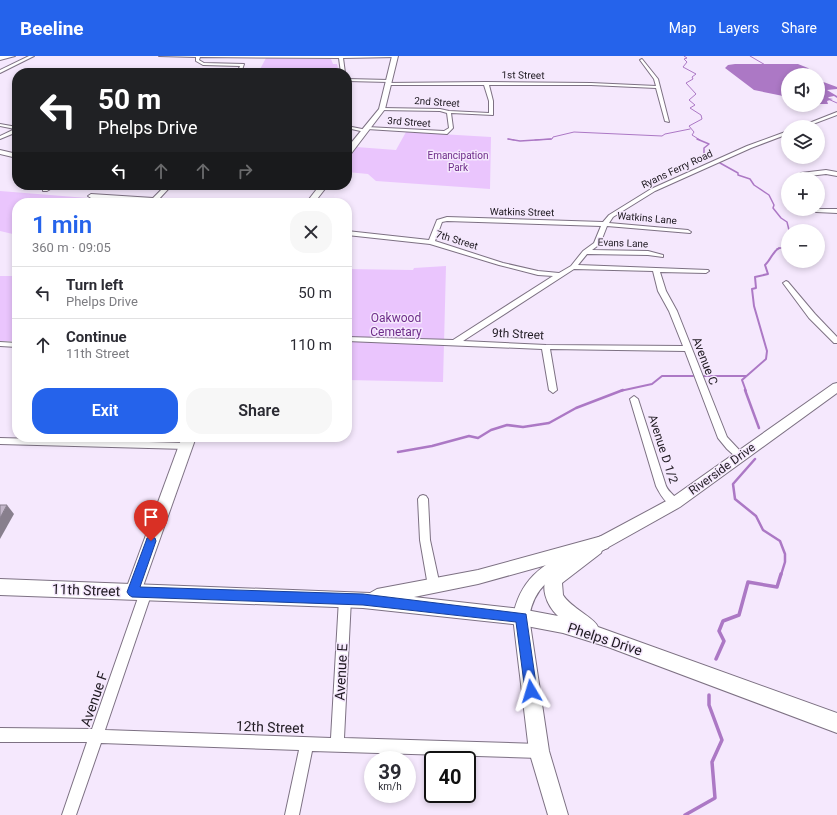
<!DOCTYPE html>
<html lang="en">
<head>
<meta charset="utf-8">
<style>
	body { margin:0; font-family:Roboto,sans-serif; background:#f7f7f7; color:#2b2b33; height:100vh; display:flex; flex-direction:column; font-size:15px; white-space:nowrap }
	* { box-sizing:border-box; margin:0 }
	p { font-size:13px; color:#7c7c81 }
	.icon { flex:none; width:22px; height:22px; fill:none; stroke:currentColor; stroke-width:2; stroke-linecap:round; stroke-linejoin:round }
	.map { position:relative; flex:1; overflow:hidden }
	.panel { position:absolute; left:12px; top:142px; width:340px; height:244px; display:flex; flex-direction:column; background:#fff; border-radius:16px; box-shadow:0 2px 6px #0003 }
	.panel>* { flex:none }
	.hud { position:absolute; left:12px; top:12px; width:340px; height:122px; border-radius:16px; box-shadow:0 2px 6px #0003; background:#202124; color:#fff; overflow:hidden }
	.fabs { position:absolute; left:781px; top:12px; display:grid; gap:8px }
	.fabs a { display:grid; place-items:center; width:44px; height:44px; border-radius:50%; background:#fff; box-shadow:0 2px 6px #0003; font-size:20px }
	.speed { position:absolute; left:364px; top:695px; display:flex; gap:8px; font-size:20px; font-weight:700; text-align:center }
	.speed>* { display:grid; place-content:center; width:52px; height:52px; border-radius:50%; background:#fff; box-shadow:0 2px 6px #0003; line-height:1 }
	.speed small { font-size:10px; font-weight:400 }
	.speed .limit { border:2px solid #111; border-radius:6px; background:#fff; color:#111 }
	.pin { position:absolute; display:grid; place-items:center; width:34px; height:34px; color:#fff; margin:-41px -17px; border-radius:50% 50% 50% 0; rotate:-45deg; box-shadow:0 0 4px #0007 }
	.pin .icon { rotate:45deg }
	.me { position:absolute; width:44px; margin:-22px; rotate:353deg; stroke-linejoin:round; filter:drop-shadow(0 0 3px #0008) }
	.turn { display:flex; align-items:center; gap:14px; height:84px; padding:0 20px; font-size:18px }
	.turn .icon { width:52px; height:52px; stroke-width:2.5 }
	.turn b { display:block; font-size:28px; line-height:34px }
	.lanes { display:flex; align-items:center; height:38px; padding:0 20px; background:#0003; justify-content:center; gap:20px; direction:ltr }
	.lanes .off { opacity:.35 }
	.round { display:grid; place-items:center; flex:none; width:42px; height:42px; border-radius:16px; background:#f7f7f7 }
	.head { display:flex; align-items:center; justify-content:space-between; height:68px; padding:0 20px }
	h1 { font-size:24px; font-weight:600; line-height:30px; color:#2563eb }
	.primary-button { display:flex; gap:8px; margin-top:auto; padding:8px 20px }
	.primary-button a { flex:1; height:46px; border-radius:16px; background:#2563eb; color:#fff; font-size:16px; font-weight:600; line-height:46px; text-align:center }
	.primary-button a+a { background:#f7f7f7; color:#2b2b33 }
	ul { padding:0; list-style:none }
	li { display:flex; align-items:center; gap:12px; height:52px; padding:0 20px; border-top:1px solid #e1e1e2 }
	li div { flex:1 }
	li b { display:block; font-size:15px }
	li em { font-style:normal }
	header { display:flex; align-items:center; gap:24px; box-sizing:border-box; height:56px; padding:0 20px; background:#2563eb; color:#fff }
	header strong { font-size:19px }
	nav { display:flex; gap:22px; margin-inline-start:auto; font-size:14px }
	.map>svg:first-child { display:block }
	.green { fill:#eac5fd }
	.water { fill:#ac78c5 }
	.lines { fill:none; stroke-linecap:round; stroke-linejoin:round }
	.stream-far4 { stroke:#ac78c5; stroke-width:1 }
	.stream-far3 { stroke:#ac78c5; stroke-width:1.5 }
	.stream-far2 { stroke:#ac78c5; stroke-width:2 }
	.stream-far1 { stroke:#ac78c5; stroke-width:2.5 }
	.stream { stroke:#ac78c5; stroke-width:3.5 }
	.street-casing { stroke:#7d7183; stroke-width:2 }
	.secondary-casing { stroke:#7d7183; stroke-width:2 }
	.primary-casing { stroke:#7d7183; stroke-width:2 }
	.street { fill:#fff; fill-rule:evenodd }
	.secondary { fill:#fff; fill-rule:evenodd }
	.primary { fill:#fff; fill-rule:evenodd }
	.shaded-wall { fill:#887f8d }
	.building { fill:#c3b6ca; stroke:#887f8d }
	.route { fill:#2563eb; stroke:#184099 }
	.labels { text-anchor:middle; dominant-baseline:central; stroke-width:3; stroke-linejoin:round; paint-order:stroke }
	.far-street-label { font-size:10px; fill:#1e1920; stroke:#f5e8fd }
	.far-park-label { font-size:10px; fill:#6e2d8a; stroke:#f5e8fd }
	.park-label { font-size:12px; fill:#6e2d8a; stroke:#f5e8fd }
	.street-label { font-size:12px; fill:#1e1920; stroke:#f5e8fd }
	.near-street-label { font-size:14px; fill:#1e1920; stroke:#f5e8fd }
</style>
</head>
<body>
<header>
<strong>Beeline</strong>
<nav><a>Map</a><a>Layers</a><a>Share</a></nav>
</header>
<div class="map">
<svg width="837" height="759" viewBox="0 0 837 759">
	<rect width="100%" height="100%" fill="#f5e8fd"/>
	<g class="green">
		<polygon points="266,2 331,3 333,8 337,8 339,17 258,17"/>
		<polygon points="406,76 491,81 490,133 376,125 368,118 347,116 347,104 356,91 396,94"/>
		<polygon points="0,135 112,144 108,147 17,147 17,179 0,175"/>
		<polygon points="446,210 443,326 347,324 347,213 413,214 414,212"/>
		<rect x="0" y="220" width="17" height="65"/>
	</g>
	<g class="water">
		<polygon points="735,8 798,8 808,12 813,19 788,19 788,41 754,34 725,12 728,9"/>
		<polygon points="818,24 837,31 837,33 827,34 837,40 837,42 834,40 829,41 828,42 833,43 827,45 828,48 818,48"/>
	</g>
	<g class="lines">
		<g class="stream-far4">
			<polyline points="684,0 687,2 684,3 687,6 683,11 696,18 692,21 693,23 686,27 696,38 689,44 695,49 690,52 701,59 702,63 689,70 694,76 692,79 700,84"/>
			<polyline points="750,0 767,10"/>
			<polyline points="828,43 837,47"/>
			<polyline points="508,83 514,84"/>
			<polyline points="535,84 552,83 553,81 574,76 662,80 665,78 690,73"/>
		</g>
		<g class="stream-far3">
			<polyline points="508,83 520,85 551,83"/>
			<polyline points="697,83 709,88 704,92 704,98 709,101"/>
			<polyline points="720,107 738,117 738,119 750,123 754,129 769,139 774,149 773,152 781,162 787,166 789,174 791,175"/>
			<polyline points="777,193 788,190"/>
		</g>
		<g class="stream-far2">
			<polyline points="704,320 746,320"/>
			<polyline points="620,335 652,328 662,320 693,320"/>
			<path d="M746,335L742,324L766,303L767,295L754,250L752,233L756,232L755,221L768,218L765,209C771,204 772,196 779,192"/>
		</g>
		<g class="stream-far1">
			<polyline points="745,334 759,372"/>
			<polyline points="398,396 432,390 469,380 478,382 491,374 507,369 523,371 549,367 576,352 623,334"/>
			<polyline points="755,403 733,428 735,443 756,460 763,474 780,485 785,498 785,506 781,519"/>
		</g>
		<g class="stream">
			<polyline points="716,603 724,585 719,575 723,565 739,559 748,526 777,531 781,518"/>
			<polyline points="685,759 715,742 712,706 722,684 709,649 709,639"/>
		</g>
		<defs>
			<g id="street">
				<polygon points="29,0 34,0 0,17 0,14"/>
				<polygon points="159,0 396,0 397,1 343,2 345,17 341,17 339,2 200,1 199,4 204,7 244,8 241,17 237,17 240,10 203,9 196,5 196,1"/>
				<polygon points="642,3 658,23 669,66 665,65 656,32 591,29 489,29 493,45 493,59 451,57 453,72 447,78 367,73 365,72 367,71 444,75 449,72 447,57 440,55 380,54 382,52 440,53 449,55 489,57 489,45 484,29 388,29 387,27 486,26 591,27 656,30 654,23 640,4"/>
				<polygon points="347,23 389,24 391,25 389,26 347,25"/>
				<polygon points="347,33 351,34 349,41 347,42"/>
				<polygon points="837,56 837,59 805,71 799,71"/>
				<polygon points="0,68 17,71 17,76 0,83 0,80 15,73 0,70"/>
				<polygon points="347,70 367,74 367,75 365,76 347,72"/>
				<path d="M788,75V78L751,92L655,135L613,161L609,167L688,174L691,176L690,177L607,170L600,188L592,194L648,195L663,199V201L648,199L587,198L578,209L708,214L709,215L706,217L660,216L666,235L677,255L727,381L743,398L745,400L743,402H737L727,393L718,382L685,295L550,293L557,334L553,337L549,334L542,293L347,285V281L453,284L553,220L538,219L499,209L430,188L347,179V175L429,184L437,164L447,161L603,166L609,159L651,133L747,90ZM447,165L601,170L594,187L583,195L571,210L559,217L538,215L503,207L435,185L442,166ZM574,213L653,215L658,235L669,255L683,290L546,289L463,285Z"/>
				<polygon points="0,94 17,98 17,102 0,98"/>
				<polygon points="826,114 837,116 837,120 826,118 801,121 798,119 801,117"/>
				<polygon points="50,129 57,129 47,135 43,135 43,133"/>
				<polygon points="166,129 172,129 159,143 200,145 203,147 155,146 150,147 149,145 91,142 88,140 91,138 153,142"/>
				<polygon points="818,153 837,153 837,157 816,156 816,154"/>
				<polygon points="786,225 788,226 815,258 837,281 837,287 834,287 809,262 783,227"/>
				<polygon points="0,286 17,287 17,291 0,290"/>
				<path d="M634,340L638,343L666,430C669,437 676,440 680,447L679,450C668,453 660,438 656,430L630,343Z"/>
				<polygon points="0,382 186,387 191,390 186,393 0,388"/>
				<polygon points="423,439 426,440 428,443 430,484 440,530 438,533 434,535 430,533 428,530 420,484 418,443 420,440"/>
				<polygon points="146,531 150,532 152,536 105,674 331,682 339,543 341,539 345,538 349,539 351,543 344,682 539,688 544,690 546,695 544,700 539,702 312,695 299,759 285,759 299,694 101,687 76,759 62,759 87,686 0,686 0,672 92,673 140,536 142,532"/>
			</g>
			<g id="secondary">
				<polygon points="0,0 15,0 0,4"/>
				<polygon points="392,0 398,0 385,53 350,99 347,99 347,92 379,53"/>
				<polygon points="320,129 328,129 314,147 306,147"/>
				<polygon points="837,327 837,337 680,451 598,497 593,498 588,497 585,492 588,487 670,443 833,328"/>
				<polygon points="182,381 196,381 141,536 139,541 133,543 127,541 125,536"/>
				<path d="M574,495L579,497L582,502L579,507C552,521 535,529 529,561L549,695L568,759H548L529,695L513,561C519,526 541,507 574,495Z"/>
			</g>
			<path id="primary" d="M602,480L608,482L610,487L608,492L602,494L601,497L562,527L563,539C571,552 595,562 598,571L837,657V677L608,591L563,577L521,569L363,552L0,539V523L370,537L377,533L478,514ZM568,503C562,508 555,512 550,517C538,529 547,550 558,560L521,553L414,541L478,528Z"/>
		</defs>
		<use href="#street" class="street-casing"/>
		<use href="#secondary" class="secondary-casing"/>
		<use href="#primary" class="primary-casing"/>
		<use href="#street" class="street"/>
		<use href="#secondary" class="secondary"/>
		<use href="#primary" class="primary"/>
	</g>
	<polygon class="shaded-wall" points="7,449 14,458 0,483 0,462"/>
	<polygon class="building" points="0,449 7,449 0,462"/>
	<polygon class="route" points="151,481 155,482 156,485 140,531 363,538 526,558 537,635 535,640 531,642 527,640 525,635 516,566 363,549 132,541 129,539 127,536 146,485 147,482"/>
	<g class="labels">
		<g class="far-street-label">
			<text transform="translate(523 19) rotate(1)">1st Street</text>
			<text transform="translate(437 46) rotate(4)">2nd Street</text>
			<text transform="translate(409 66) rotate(4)">3rd Street</text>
			<text transform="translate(677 113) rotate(-25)">Ryans Ferry Road</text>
			<text transform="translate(522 156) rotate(1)">Watkins Street</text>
			<text transform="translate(647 162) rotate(5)">Watkins Lane</text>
			<text transform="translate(457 184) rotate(17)">7th Street</text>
			<text transform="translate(623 187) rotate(2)">Evans Lane</text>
		</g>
		<g class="far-park-label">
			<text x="458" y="99">Emancipation<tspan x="458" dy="12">Park</tspan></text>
		</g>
		<g class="park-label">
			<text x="396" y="262">Oakwood<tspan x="396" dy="14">Cemetary</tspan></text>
		</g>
		<g class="street-label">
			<text transform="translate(518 278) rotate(3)">9th Street</text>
			<text transform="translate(705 305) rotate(69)">Avenue C</text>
			<text transform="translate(663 393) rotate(72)">Avenue D 1/2</text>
			<text transform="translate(722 413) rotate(-36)">Riverside Drive</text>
		</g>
		<g class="near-street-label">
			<text transform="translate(86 534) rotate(2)">11th Street</text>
			<text transform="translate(605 583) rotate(18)">Phelps Drive</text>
			<text transform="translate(341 616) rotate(-87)">Avenue E</text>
			<text transform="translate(94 643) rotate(-71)">Avenue F</text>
			<text transform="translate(270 671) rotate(2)">12th Street</text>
		</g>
	</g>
</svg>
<div class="fabs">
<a><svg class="icon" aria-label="sound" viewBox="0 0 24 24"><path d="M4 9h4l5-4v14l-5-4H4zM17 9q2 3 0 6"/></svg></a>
<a><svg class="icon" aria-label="layers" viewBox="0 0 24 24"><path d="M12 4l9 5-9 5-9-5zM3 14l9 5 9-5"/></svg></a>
<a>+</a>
<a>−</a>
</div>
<div class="speed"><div>39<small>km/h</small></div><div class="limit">40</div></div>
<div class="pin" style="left:151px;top:485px;background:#d93025"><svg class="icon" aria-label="arrive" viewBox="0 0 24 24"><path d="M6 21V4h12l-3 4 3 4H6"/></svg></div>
<svg class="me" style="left:531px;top:635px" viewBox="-20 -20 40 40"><path d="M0-17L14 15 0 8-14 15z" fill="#2563eb" stroke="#fff" stroke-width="4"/></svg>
<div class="hud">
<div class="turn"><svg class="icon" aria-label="left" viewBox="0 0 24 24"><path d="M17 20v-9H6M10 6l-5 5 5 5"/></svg><div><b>50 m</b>Phelps Drive</div></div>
<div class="lanes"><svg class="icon" aria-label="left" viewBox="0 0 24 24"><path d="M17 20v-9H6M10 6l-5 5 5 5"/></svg><svg class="icon off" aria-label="ahead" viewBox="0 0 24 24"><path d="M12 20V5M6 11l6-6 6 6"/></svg><svg class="icon off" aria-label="ahead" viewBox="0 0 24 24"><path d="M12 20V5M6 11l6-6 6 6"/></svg><svg class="icon off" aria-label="right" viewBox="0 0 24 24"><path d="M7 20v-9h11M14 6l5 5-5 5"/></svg></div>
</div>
<section class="panel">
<div class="head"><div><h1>1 min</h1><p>360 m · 09:05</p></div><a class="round"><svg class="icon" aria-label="close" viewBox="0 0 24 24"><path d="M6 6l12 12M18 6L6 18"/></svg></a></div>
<ul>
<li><svg class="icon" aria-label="left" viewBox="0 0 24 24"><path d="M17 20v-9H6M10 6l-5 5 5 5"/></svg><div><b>Turn left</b><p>Phelps Drive</p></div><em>50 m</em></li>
<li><svg class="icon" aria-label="ahead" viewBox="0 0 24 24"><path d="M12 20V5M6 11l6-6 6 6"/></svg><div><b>Continue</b><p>11th Street</p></div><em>110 m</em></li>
</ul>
<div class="primary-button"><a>Exit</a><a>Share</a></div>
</section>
</div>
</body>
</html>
